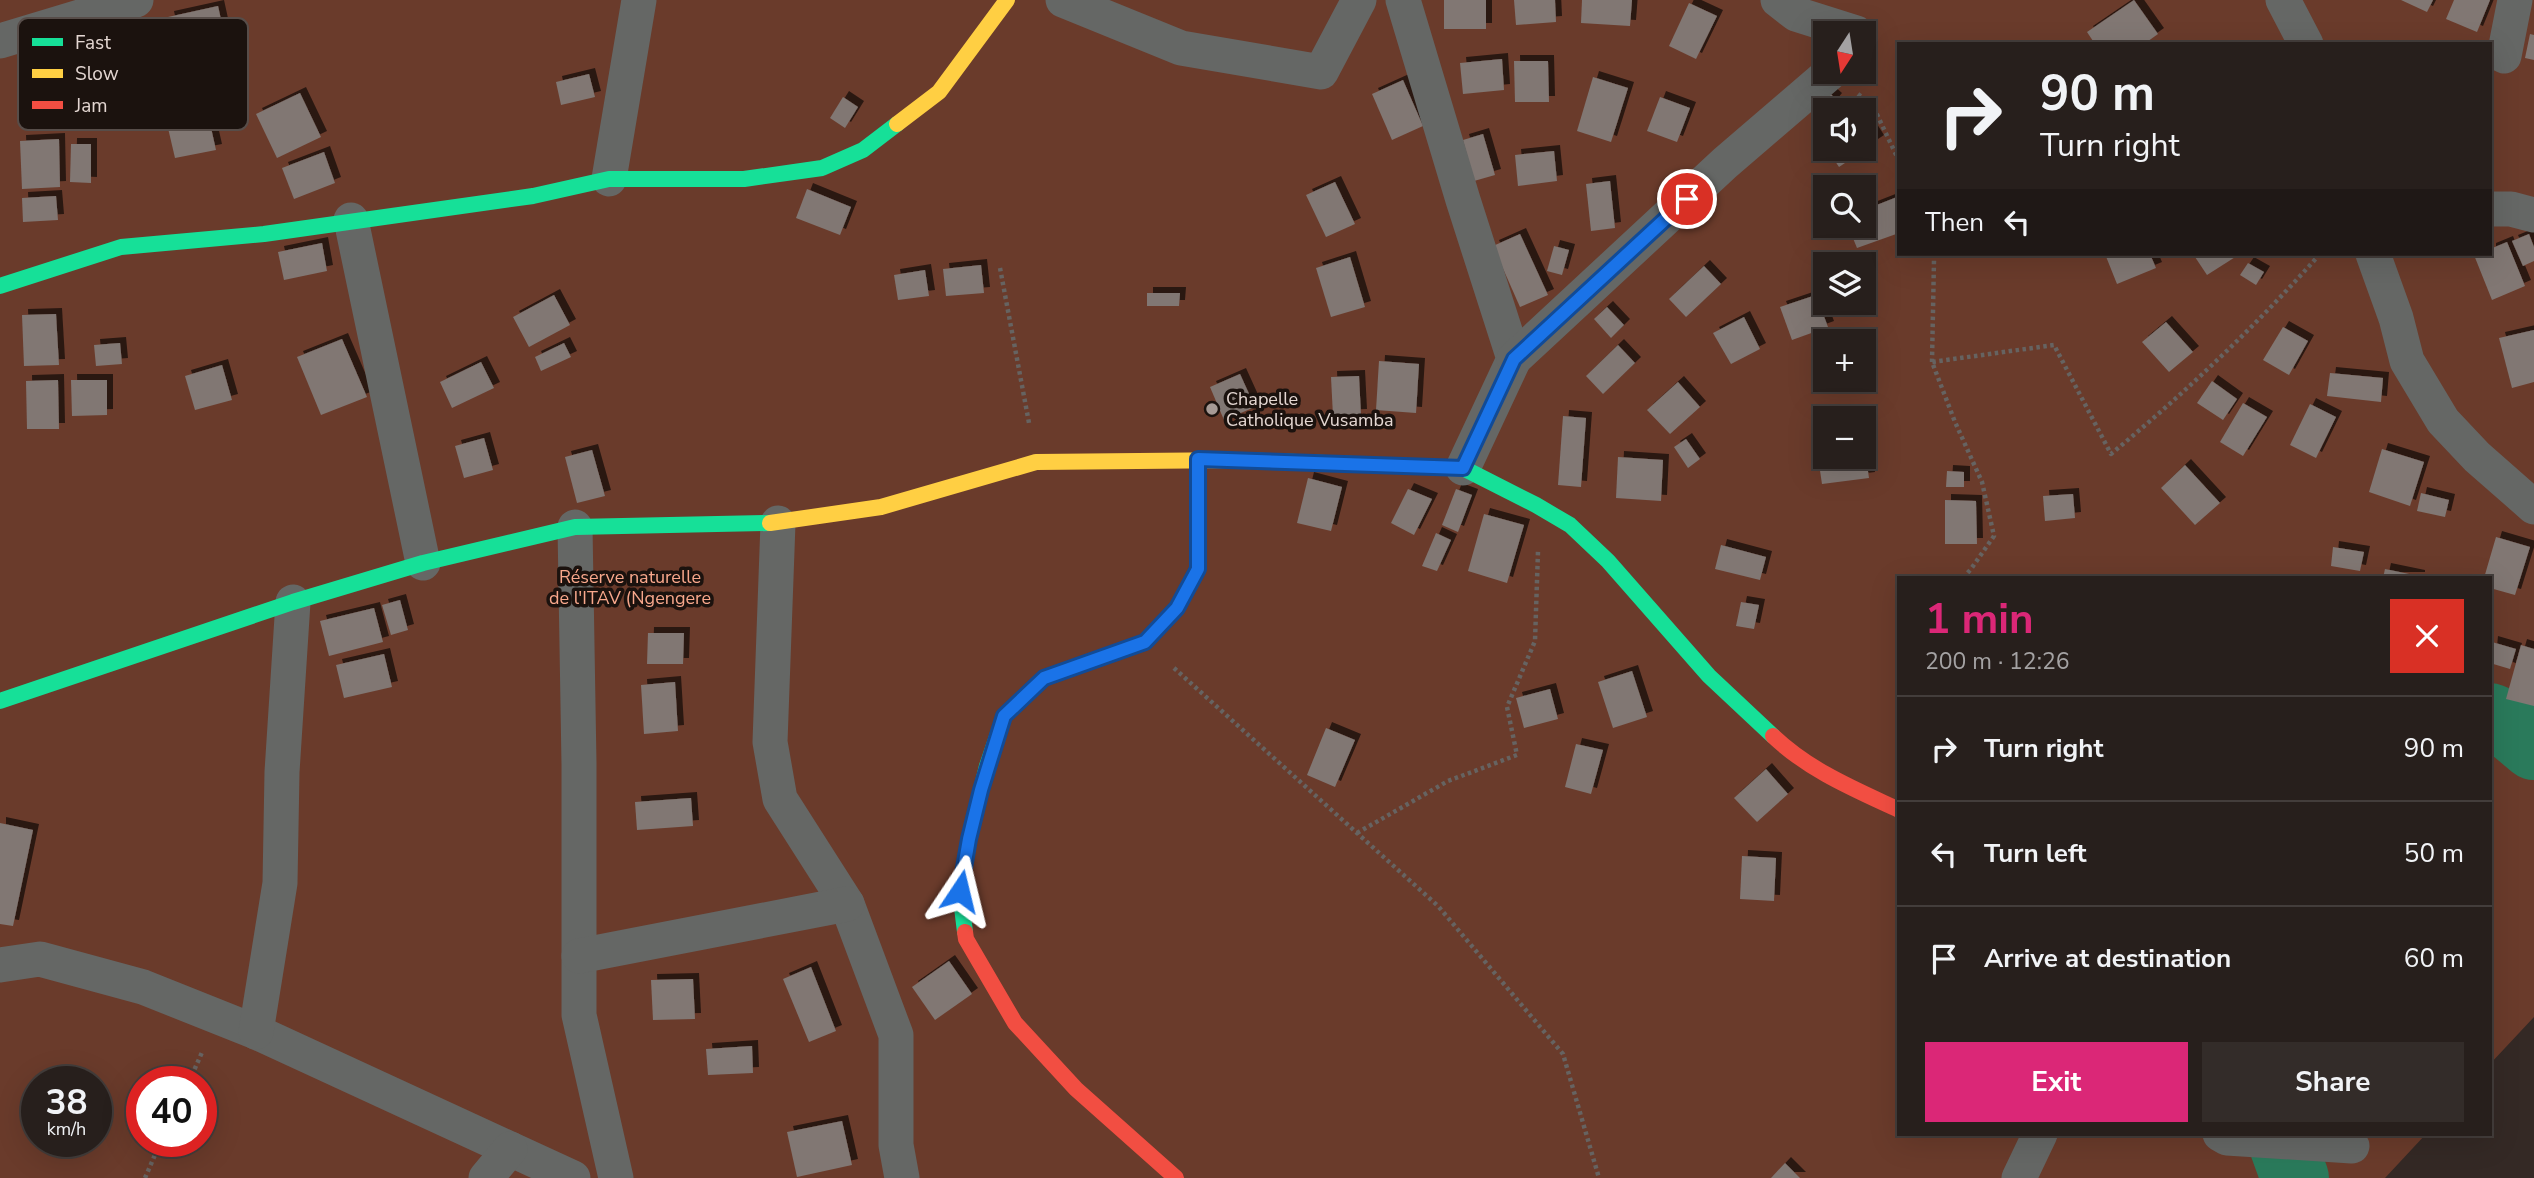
<!DOCTYPE html>
<html lang="en">
<head>
<meta charset="utf-8">
<style>
	body { margin:0; font-family:"Nunito Sans",sans-serif; background:#332c29; color:#f1f3f6; height:100vh; display:flex; flex-direction:column; font-size:26px; white-space:nowrap }
	* { box-sizing:border-box; margin:0 }
	p { font-size:23px; color:#a4a2a3 }
	.icon { flex:none; width:38px; height:38px; fill:none; stroke:currentColor; stroke-width:2; stroke-linecap:round; stroke-linejoin:round }
	.map { position:relative; flex:1; overflow:hidden }
	.side { position:absolute; left:1897px; top:576px; width:595px; height:560px; display:flex; flex-direction:column; background:#271f1c; border-radius:0px; box-shadow:0 7px 28px #0002,0 0 0 2px #433d3b }
	.side>* { flex:none }
	.hud { position:absolute; left:1897px; top:42px; width:595px; height:214px; border-radius:0px; box-shadow:0 7px 28px #0002,0 0 0 2px #433d3b; background:#271f1c; color:#f1f3f6; overflow:hidden }
	.needle { width:46px; rotate:192deg }
	.fabs { position:absolute; left:1813px; top:21px; display:grid; gap:14px }
	.fabs a { display:grid; place-items:center; width:63px; height:63px; border-radius:0px; background:#271f1c; box-shadow:0 7px 28px #0002,0 0 0 2px #433d3b; font-size:35px }
	.speed { position:absolute; left:21px; top:1066px; display:flex; gap:14px; font-size:35px; font-weight:700; text-align:center }
	.speed>* { display:grid; place-content:center; width:91px; height:91px; border-radius:50%; background:#271f1c; box-shadow:0 7px 28px #0002,0 0 0 2px #433d3b; line-height:1 }
	.speed small { font-size:18px; font-weight:400 }
	.speed .limit { border:10px solid #d22; background:#fff; color:#111 }
	.pin { position:absolute; display:grid; place-items:center; width:60px; height:60px; color:#fff; margin:-30px; border:4px solid #fff; border-radius:50%; box-shadow:0 2px 7px #0007 }
	.me { position:absolute; width:77px; margin:-38px; rotate:10deg; stroke-linejoin:round; filter:drop-shadow(0 0 5px #0008) }
	.turn { display:flex; align-items:center; gap:24px; height:147px; padding:0 28px; font-size:32px }
	.turn .icon { width:91px; height:91px; stroke-width:2.5 }
	.turn b { display:block; font-size:49px; line-height:60px }
	.then { display:flex; align-items:center; height:66px; padding:0 28px; background:#0003; gap:14px; font-size:26px }
	.round { display:grid; place-items:center; flex:none; width:74px; height:74px; border-radius:0px; background:#332c29 }
	.overview { display:flex; align-items:center; justify-content:space-between; height:119px; padding:0 28px }
	h1 { font-size:42px; font-weight:700; line-height:52px; color:#db2777 }
	.button { display:flex; gap:14px; margin-top:auto; padding:14px 28px }
	.button a { flex:1; height:80px; border-radius:0px; background:#db2777; color:#fff; font-size:28px; font-weight:700; line-height:80px; text-align:center }
	.button a+a { background:#332c29; color:#f1f3f6 }
	ul { padding:0; list-style:none }
	li { display:flex; align-items:center; gap:21px; height:105px; padding:0 28px; border-top:2px solid #433d3b }
	li div { flex:1 }
	li b { display:block; font-size:26px }
	li em { font-style:normal }
	.map>svg:first-child { display:block }
	.green { fill:#6a3b2b; fill-rule:evenodd }
	.lines { fill:none; stroke-linecap:round; stroke-linejoin:round }
	.river { stroke:#2a7a5b; stroke-width:68 }
	.building { fill:#817773; filter:url(#shadow) }
	.path { stroke:#666361; stroke-width:4.5; stroke-dasharray:3.5 3.5; stroke-linecap:butt }
	.street { stroke:#656765; stroke-width:35 }
	.fast { stroke:#16e098; stroke-width:16 }
	.slow { stroke:#ffcf43; stroke-width:16 }
	.jam { stroke:#f24e42; stroke-width:16 }
	.route-casing { stroke:#114b97; stroke-width:18 }
	.route { stroke:#1a73e8; stroke-width:12 }
	.poi-dot { fill:#a69a95; stroke:#1b120e; stroke-width:2.5 }
	.labels { text-anchor:middle; dominant-baseline:central; stroke-width:7; stroke-linejoin:round; paint-order:stroke }
	.poi-label { font-size:18px; fill:#e4d7d2; stroke:#1b120e; text-anchor:start }
	.park-label { font-size:18px; fill:#f9a88c; stroke:#1b120e }
	.key { fill:#1b120e; stroke:#574d49; stroke-width:2 }
	.key-label { font-size:19px; fill:#e4d7d2 }
</style>
</head>
<body>
<div class="map">
<svg width="2534" height="1178" viewBox="0 0 2534 1178">
	<defs>
		<filter id="shadow"><feDropShadow dx="6" dy="-6" stdDeviation="0" flood-color="#0009"/></filter>
	</defs>
	<rect width="100%" height="100%" fill="#342925"/>
	<path class="green" d="M0,0H2534V1017L2490,1064V578H1899V1134H2426L2385,1178H0ZM1825,33H1864V72H1825ZM1899,44H2490V254H1899ZM1825,110H1864V149H1825ZM1825,187H1864V226H1825ZM1825,264H1864V303H1825ZM1825,341H1864V380H1825ZM1825,418H1864V457H1825ZM37,1082H96V1141H37ZM142,1082H201V1141H142Z"/>
	<g class="lines">
		<g class="river">
			<polyline points="2490,717 2509,725 2534,746"/>
			<polyline points="2279,1134 2295,1178"/>
		</g>
	</g>
	<g class="building">
		<rect x="1444" y="0" width="42" height="29"/>
		<polygon points="1514,0 1555,0 1556,22 1516,25"/>
		<polygon points="1582,0 1632,0 1630,26 1581,23"/>
		<polygon points="2134,0 2158,34 2144,44 2095,44 2087,32"/>
		<polygon points="2401,0 2433,0 2427,12"/>
		<polygon points="2454,0 2490,0 2477,32 2446,19"/>
		<polygon points="1689,3 1717,16 1696,59 1669,46"/>
		<polygon points="218,6 225,38 175,50 168,17"/>
		<polygon points="2530,34 2534,35 2534,60 2525,58"/>
		<polygon points="1502,59 1504,90 1463,94 1460,63"/>
		<polygon points="1514,61 1548,61 1549,102 1515,102"/>
		<polygon points="589,74 595,97 561,105 556,82"/>
		<polygon points="1593,77 1628,88 1611,142 1577,131"/>
		<polygon points="1403,80 1423,126 1392,140 1372,94"/>
		<polygon points="1825,89 1836,99 1824,114 1813,104"/>
		<polygon points="300,93 321,137 277,158 256,114"/>
		<polygon points="843,97 858,107 845,128 830,118"/>
		<polygon points="1660,97 1690,108 1677,142 1647,131"/>
		<polygon points="209,119 216,150 175,158 168,128"/>
		<polygon points="1864,119 1878,141 1839,167 1827,149 1864,149"/>
		<polygon points="1483,134 1495,175 1474,181 1463,140"/>
		<polygon points="59,139 60,187 22,189 20,141"/>
		<polygon points="71,144 91,144 91,183 70,182"/>
		<polygon points="1554,151 1557,181 1518,186 1515,155"/>
		<polygon points="324,152 335,183 294,199 282,168"/>
		<polygon points="1610,181 1615,228 1591,231 1586,184"/>
		<polygon points="1335,182 1355,224 1326,237 1306,195"/>
		<polygon points="807,189 851,207 840,235 796,218"/>
		<polygon points="56,196 58,220 23,222 22,198"/>
		<polygon points="1897,197 1899,233 1857,248 1848,226 1864,226 1864,210"/>
		<polygon points="1520,234 1548,295 1520,307 1493,246"/>
		<polygon points="2529,234 2534,247 2534,261 2523,266 2512,241"/>
		<polygon points="2507,242 2525,286 2492,300 2474,255 2490,254 2490,249"/>
		<polygon points="322,243 327,271 284,280 278,252"/>
		<polygon points="1554,246 1569,250 1562,275 1547,271"/>
		<polygon points="2105,254 2150,254 2156,268 2117,284"/>
		<polygon points="2193,254 2240,254 2207,275"/>
		<polygon points="1350,257 1365,307 1331,317 1316,268"/>
		<polygon points="2248,263 2264,272 2256,285 2240,275"/>
		<polygon points="981,265 984,293 946,296 943,269"/>
		<polygon points="1704,266 1721,284 1686,317 1669,299"/>
		<polygon points="925,270 929,296 898,300 894,275"/>
		<polygon points="1147,293 1180,293 1179,306 1147,306"/>
		<polygon points="554,295 570,325 529,347 513,317"/>
		<polygon points="1816,295 1828,327 1792,340 1780,307"/>
		<polygon points="1607,307 1624,325 1611,338 1594,319"/>
		<polygon points="56,314 59,365 24,366 22,315"/>
		<polygon points="1744,317 1760,349 1731,364 1713,333"/>
		<polygon points="2166,322 2193,352 2169,372 2142,342"/>
		<polygon points="2283,327 2308,341 2289,375 2263,360"/>
		<polygon points="2534,330 2534,382 2512,388 2499,338"/>
		<polygon points="342,339 367,397 321,415 297,357"/>
		<polygon points="120,343 122,364 96,366 94,345"/>
		<polygon points="564,343 571,357 541,371 535,357"/>
		<polygon points="1618,345 1635,363 1603,394 1586,376"/>
		<polygon points="1379,361 1419,364 1416,413 1376,410"/>
		<polygon points="481,362 494,388 452,408 440,382"/>
		<polygon points="222,365 232,400 195,410 185,376"/>
		<polygon points="2330,373 2383,378 2381,402 2327,396"/>
		<polygon points="1240,374 1255,407 1224,420 1210,387"/>
		<polygon points="1359,376 1361,415 1333,416 1331,377"/>
		<polygon points="58,380 59,429 27,429 26,381"/>
		<polygon points="71,380 107,380 107,415 72,416"/>
		<polygon points="2212,381 2237,399 2223,420 2197,403"/>
		<polygon points="1678,382 1700,407 1670,434 1647,410"/>
		<polygon points="2243,403 2267,417 2243,456 2220,442"/>
		<polygon points="2310,404 2336,417 2316,458 2290,445"/>
		<polygon points="1563,416 1586,418 1581,487 1558,485"/>
		<polygon points="1825,435 1825,457 1864,457 1865,451 1869,478 1822,484 1815,437"/>
		<polygon points="484,438 493,470 464,478 455,446"/>
		<polygon points="1686,439 1700,459 1688,468 1674,447"/>
		<polygon points="2382,449 2424,462 2410,506 2369,492"/>
		<polygon points="592,450 605,496 577,503 565,457"/>
		<polygon points="1618,457 1663,460 1661,501 1616,498"/>
		<polygon points="2185,465 2220,503 2195,525 2161,488"/>
		<polygon points="1947,471 1964,472 1964,487 1946,487"/>
		<polygon points="1308,478 1342,487 1331,531 1297,523"/>
		<polygon points="1408,489 1432,499 1414,535 1391,523"/>
		<polygon points="1456,489 1472,495 1458,532 1442,525"/>
		<polygon points="2421,493 2449,500 2445,517 2417,511"/>
		<polygon points="2073,494 2075,518 2045,521 2043,496"/>
		<polygon points="1945,500 1976,501 1977,544 1945,544"/>
		<polygon points="1484,514 1524,525 1507,583 1468,571"/>
		<polygon points="1436,533 1451,540 1437,571 1422,566"/>
		<polygon points="2496,537 2530,547 2515,595 2490,588 2490,578 2484,578"/>
		<polygon points="1721,545 1766,557 1760,580 1715,569"/>
		<polygon points="2333,547 2364,552 2360,571 2331,566"/>
		<polygon points="2385,569 2419,576 2419,578 2383,578"/>
		<polygon points="400,600 408,630 391,635 382,605"/>
		<polygon points="1741,602 1759,605 1754,629 1736,626"/>
		<polygon points="374,608 383,642 329,656 320,621"/>
		<polygon points="648,633 684,633 683,664 647,664"/>
		<polygon points="2492,642 2516,649 2510,669 2490,663"/>
		<polygon points="2521,645 2534,649 2534,706 2506,699"/>
		<polygon points="384,654 392,687 344,698 336,665"/>
		<polygon points="1632,671 1647,717 1613,728 1598,682"/>
		<polygon points="675,682 678,731 644,734 641,685"/>
		<polygon points="1550,689 1558,719 1524,728 1516,698"/>
		<polygon points="1326,728 1355,740 1335,787 1307,775"/>
		<polygon points="1576,744 1603,750 1591,794 1565,787"/>
		<polygon points="1766,769 1788,794 1757,822 1734,798"/>
		<polygon points="691,798 693,826 637,830 635,802"/>
		<polygon points="0,823 33,830 13,926 0,924"/>
		<polygon points="1742,856 1776,858 1774,901 1740,899"/>
		<polygon points="949,961 972,994 935,1020 912,987"/>
		<polygon points="811,967 836,1031 809,1042 783,979"/>
		<polygon points="693,979 695,1019 653,1020 651,980"/>
		<polygon points="752,1046 753,1073 708,1075 706,1049"/>
		<polygon points="842,1121 852,1165 797,1177 787,1132"/>
		<polygon points="1785,1163 1800,1178 1771,1178"/>
	</g>
	<g class="lines">
		<g class="path">
			<polyline points="1858,94 1873,106 1899,161"/>
			<polyline points="1932,254 1934,260 1932,362"/>
			<polyline points="1000,268 1029,423"/>
			<path d="M1963,578L1971,569L1994,536L1982,482L1955,422L1932,362L2054,345L2111,454C2185,393 2256,326 2320,254"/>
			<polyline points="1174,668 1438,906 1563,1054 1599,1178"/>
			<polyline points="1357,833 1448,781 1517,755 1507,707 1535,641 1538,551"/>
			<polyline points="189,1082 203,1050"/>
			<polyline points="145,1178 161,1141"/>
		</g>
		<g class="street">
			<polyline points="1063,0 1181,48 1321,72 1359,0"/>
			<polyline points="1403,0 1463,200 1514,359 1463,468"/>
			<polyline points="1778,0 1796,14 1856,33"/>
			<polyline points="2283,0 2306,44"/>
			<polyline points="0,41 136,0"/>
			<polyline points="2504,56 2515,0"/>
			<polyline points="609,179 639,0"/>
			<polyline points="2490,209 2511,209 2534,215"/>
			<polyline points="351,220 423,563"/>
			<polyline points="2373,254 2396,318 2407,361 2443,421 2477,457 2534,507"/>
			<polyline points="1514,359 1725,163 1831,72"/>
			<polyline points="778,523 770,742 780,799 847,904 896,1035 896,1145 902,1178"/>
			<polyline points="575,527 579,764 579,1015 616,1178"/>
			<polyline points="579,956 847,904"/>
			<polyline points="0,965 40,959 143,987 256,1032 573,1178"/>
			<polyline points="256,1032 280,883 282,772 293,602"/>
			<polyline points="2220,1134 2227,1138 2352,1146"/>
			<polyline points="486,1178 510,1149"/>
			<polyline points="2019,1178 2040,1134"/>
		</g>
		<g class="fast">
			<polyline points="0,286 121,247 264,234 533,196 609,179 744,179 822,168 863,150 897,124"/>
			<polyline points="1240,460 1463,468 1536,505 1570,525 1608,561 1709,676 1773,736"/>
			<polyline points="0,701 293,602 423,563 575,527 770,523"/>
			<polyline points="965,932 960,891 969,839 987,766 1004,716 1044,678 1145,642 1177,608 1198,569 1198,459"/>
		</g>
		<g class="slow">
			<polyline points="897,124 939,92 1007,0"/>
			<polyline points="770,523 881,507 1036,462 1240,460"/>
		</g>
		<g class="jam">
			<path d="M1773,736C1810,771 1854,789 1899,810"/>
			<polyline points="965,932 966,939 1015,1023 1076,1089 1176,1178"/>
		</g>
	</g>
	<g class="lines">
		<defs>
			<polyline id="route" points="960,891 969,839 981,790 1004,716 1044,678 1145,642 1177,608 1198,569 1198,459 1463,468 1514,359 1687,199"/>
		</defs>
		<use href="#route" class="route-casing"/>
		<use href="#route" class="route"/>
	</g>
	<circle class="poi-dot" cx="1212" cy="409" r="7"/>
	<g class="labels">
		<g class="poi-label">
			<text x="1226" y="399">Chapelle<tspan x="1226" dy="21">Catholique Vusamba</tspan></text>
		</g>
		<g class="park-label">
			<text x="630" y="577">Réserve naturelle<tspan x="630" dy="21">de l'ITAV (Ngengere</tspan></text>
		</g>
	</g>
	<rect x="18" y="18" width="230" height="112" rx="10" class="key"/>
	<rect x="32" y="38" width="31" height="8" fill="#16e098"/>
	<rect x="32" y="69" width="31" height="9" fill="#ffcf43"/>
	<rect x="32" y="101" width="31" height="8" fill="#f24e42"/>
	<g class="key-label">
		<text x="75" y="49">Fast</text>
		<text x="75" y="80">Slow</text>
		<text x="75" y="112">Jam</text>
	</g>
</svg>
<div class="fabs">
<a><svg class="needle" viewBox="-14 -14 28 28"><path d="M0-13l5 13h-10z" fill="#e53935"/><path d="M0 13l5-13h-10z" fill="#a4a2a3"/></svg></a>
<a><svg class="icon" aria-label="sound" viewBox="0 0 24 24"><path d="M4 9h4l5-4v14l-5-4H4zM17 9q2 3 0 6"/></svg></a>
<a><svg class="icon" aria-label="search" viewBox="0 0 24 24"><circle cx="10" cy="10" r="6"/><path d="M15 15l6 6"/></svg></a>
<a><svg class="icon" aria-label="layers" viewBox="0 0 24 24"><path d="M12 4l9 5-9 5-9-5zM3 14l9 5 9-5"/></svg></a>
<a>+</a>
<a>−</a>
</div>
<div class="speed"><div>38<small>km/h</small></div><div class="limit">40</div></div>
<div class="pin" style="left:1687px;top:199px;background:#d93025"><svg class="icon" aria-label="arrive" viewBox="0 0 24 24"><path d="M6 21V4h12l-3 4 3 4H6"/></svg></div>
<svg class="me" style="left:960px;top:891px" viewBox="-20 -20 40 40"><path d="M0-17L14 15 0 8-14 15z" fill="#1a73e8" stroke="#fff" stroke-width="4"/></svg>
<div class="hud">
<div class="turn"><svg class="icon" aria-label="right" viewBox="0 0 24 24"><path d="M7 20v-9h11M14 6l5 5-5 5"/></svg><div><b>90 m</b>Turn right</div></div>
<div class="then">Then<svg class="icon" aria-label="left" viewBox="0 0 24 24"><path d="M17 20v-9H6M10 6l-5 5 5 5"/></svg></div>
</div>
<section class="side">
<div class="overview"><div><h1>1 min</h1><p>200 m · 12:26</p></div><a class="round" style="background:#d93025;color:#fff"><svg class="icon" aria-label="close" viewBox="0 0 24 24"><path d="M6 6l12 12M18 6L6 18"/></svg></a></div>
<ul>
<li><svg class="icon" aria-label="right" viewBox="0 0 24 24"><path d="M7 20v-9h11M14 6l5 5-5 5"/></svg><div><b>Turn right</b></div><em>90 m</em></li>
<li><svg class="icon" aria-label="left" viewBox="0 0 24 24"><path d="M17 20v-9H6M10 6l-5 5 5 5"/></svg><div><b>Turn left</b></div><em>50 m</em></li>
<li><svg class="icon" aria-label="arrive" viewBox="0 0 24 24"><path d="M6 21V4h12l-3 4 3 4H6"/></svg><div><b>Arrive at destination</b></div><em>60 m</em></li>
</ul>
<div class="button"><a>Exit</a><a>Share</a></div>
</section>
</div>
</body>
</html>
